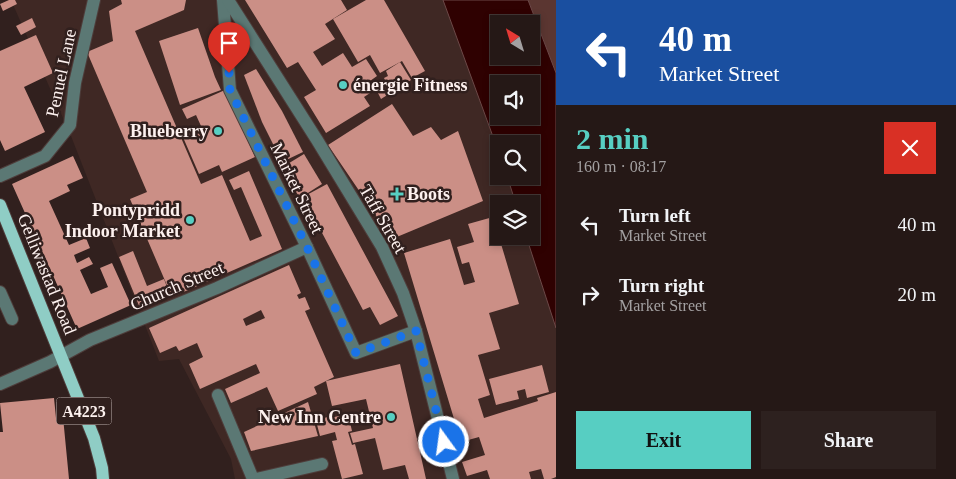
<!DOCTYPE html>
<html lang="en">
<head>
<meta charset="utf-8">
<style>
	body { margin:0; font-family:Georgia,serif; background:#2d211f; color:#f1f3f6; height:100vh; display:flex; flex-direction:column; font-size:19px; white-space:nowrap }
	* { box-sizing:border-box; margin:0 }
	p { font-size:16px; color:#a3a0a1 }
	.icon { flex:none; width:28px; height:28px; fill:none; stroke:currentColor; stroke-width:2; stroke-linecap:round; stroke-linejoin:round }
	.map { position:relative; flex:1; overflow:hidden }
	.drawer { display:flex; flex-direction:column; background:#251816; width:400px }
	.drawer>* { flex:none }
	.banner { background:#1a4fa0; color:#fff; overflow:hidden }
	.needle { width:32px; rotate:322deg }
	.tools { position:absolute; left:490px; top:15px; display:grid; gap:10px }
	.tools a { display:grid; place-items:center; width:50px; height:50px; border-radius:0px; background:#251816; box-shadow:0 2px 8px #0003,0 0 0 1px #423735; font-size:25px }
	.pin { position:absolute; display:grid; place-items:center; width:42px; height:42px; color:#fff; margin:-51px -21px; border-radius:50% 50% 50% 0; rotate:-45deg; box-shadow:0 0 5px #0007 }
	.pin .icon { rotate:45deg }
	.me { position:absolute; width:55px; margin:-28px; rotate:346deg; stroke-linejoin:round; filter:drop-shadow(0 0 4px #0008) }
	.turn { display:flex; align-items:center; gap:18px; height:105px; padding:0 20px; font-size:22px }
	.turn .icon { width:65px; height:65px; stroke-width:2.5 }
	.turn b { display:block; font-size:35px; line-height:42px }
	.round { display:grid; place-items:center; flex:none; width:52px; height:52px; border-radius:0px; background:#2d211f }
	.summary { display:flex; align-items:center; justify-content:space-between; height:85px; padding:0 20px }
	h1 { font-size:30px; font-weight:700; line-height:38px; color:#57cec2 }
	.action { display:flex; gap:10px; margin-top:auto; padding:10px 20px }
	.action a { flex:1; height:58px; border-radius:0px; background:#57cec2; color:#111; font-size:20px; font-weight:700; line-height:58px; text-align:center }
	.action a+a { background:#2d211f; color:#f1f3f6 }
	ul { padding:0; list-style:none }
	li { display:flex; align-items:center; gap:15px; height:70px; padding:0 20px }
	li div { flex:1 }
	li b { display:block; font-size:19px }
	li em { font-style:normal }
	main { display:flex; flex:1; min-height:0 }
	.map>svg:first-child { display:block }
	.built { fill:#3f2824 }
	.green { fill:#5b3631 }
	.water { fill:#2f0101; stroke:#6d4948; fill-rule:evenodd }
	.building { fill:#cb8f86; fill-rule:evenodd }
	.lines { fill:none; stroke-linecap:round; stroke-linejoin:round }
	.minor-casing { stroke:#4e3d3b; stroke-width:14 }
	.major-casing { stroke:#4e3d3b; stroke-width:14 }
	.minor { stroke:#5b7874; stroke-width:12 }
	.major { stroke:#8fcdc5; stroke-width:12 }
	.route { stroke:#1a73e8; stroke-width:9; stroke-dasharray:0 16.2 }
	.poi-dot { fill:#57cec2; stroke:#31201e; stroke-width:2 }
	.labels { text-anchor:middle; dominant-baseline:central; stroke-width:5; stroke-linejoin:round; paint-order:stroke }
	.shield { fill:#31201e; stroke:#c0b2b0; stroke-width:1 }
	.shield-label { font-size:16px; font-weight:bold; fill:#fdf1ef }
	.street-label { font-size:18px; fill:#fdf1ef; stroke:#31201e }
	.poi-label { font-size:18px; font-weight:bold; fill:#fdf1ef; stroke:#31201e; text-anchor:end }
</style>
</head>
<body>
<main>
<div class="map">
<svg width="556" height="479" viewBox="0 0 556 479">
	<rect width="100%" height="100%" fill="#31201e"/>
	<polygon class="built" points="11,0 443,0 499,153 499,176 507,176 516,204 499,204 499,236 526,236 556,328 556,479 235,479 231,459 179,359 159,361 71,136"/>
	<polygon class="green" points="528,0 556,0 556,73"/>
	<path class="water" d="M443,0H528L556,73V328L526,236H531V204H516L507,176H531V144H499V153ZM499,24H531V56H499ZM499,84H531V116H499Z"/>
	<g class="building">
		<polygon points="9,0 15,0 17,4 3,11 0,4"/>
		<polygon points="121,0 186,0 184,10 135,31 201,184 222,175 250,241 262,236 241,187 234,190 229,180 249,171 282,249 172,297 130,199 147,192 87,52 113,41 109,11 122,4"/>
		<polygon points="245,0 341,0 347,10 325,24 335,39 313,52 322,66 343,53 352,67 366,59 377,76 370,81 376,89 364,97 370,106 326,133 304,97 316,90 298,62 287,68"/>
		<polygon points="366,0 384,0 425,71 412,78 402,61 380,73 370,55 358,62 333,19"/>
		<polygon points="32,18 36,27 21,35 16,26"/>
		<polygon points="198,28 215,77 221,90 180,105 159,41"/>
		<polygon points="36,35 53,73 24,87 45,132 5,151 0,140 0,51"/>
		<polygon points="400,62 411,80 381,99 377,91 387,84 384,78 388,76 386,71"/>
		<polygon points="256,69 282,111 303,152 282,162 262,122 244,75"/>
		<polygon points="225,90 255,157 222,172 219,165 199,174 182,135 201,126 196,115 187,119 182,109"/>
		<polygon points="392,104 413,136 431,127 441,140 458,131 483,201 392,239 328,145"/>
		<polygon points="304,154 322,184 300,198 281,168"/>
		<polygon points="73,156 83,178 67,185 70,191 49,201 69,245 86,238 90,248 74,255 77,263 89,257 93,264 80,270 91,294 108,287 100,268 112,263 131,305 77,329 12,184"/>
		<polygon points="327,184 398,316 380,325 370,307 363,310 303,197"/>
		<polygon points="493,217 519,304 489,313 500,349 478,355 490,395 478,399 484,418 538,401 537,398 556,392 556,477 551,479 544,479 541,469 529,472 531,479 490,479 487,470 467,476 462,462 485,455 479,437 461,442 404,253 450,239 464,285 475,282 469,262 462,264 457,247 474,242 468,224"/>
		<polygon points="133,251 147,286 164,279 170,295 140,308 119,257"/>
		<path d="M289,265L301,293L297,295L299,299L305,297L310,309L305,311L334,377L314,387L317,394L278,411L267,387L231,403L225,389L260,373L256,364L200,389L189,364L203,357L197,343L179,351L176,346L160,353L149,328ZM261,310L265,318L246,326L243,319Z"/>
		<polygon points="400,364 422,461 426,479 409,479 405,465 383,470 375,438 353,443 350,433 373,428 366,399 332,406 326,381"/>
		<polygon points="542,365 549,392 527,398 525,389 517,391 519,399 496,405 489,379"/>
		<polygon points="54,398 56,418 63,417 69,479 0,479 0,432 3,432 0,403"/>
		<polygon points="308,402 318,436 251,451 244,432"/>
		<polygon points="348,414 352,431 348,432 352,445 355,444 363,474 342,479 332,441 337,440 335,432 320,436 316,421 330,416 330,418"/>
	</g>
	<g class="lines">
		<defs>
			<g id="minor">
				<polyline points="223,0 230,90 307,247 356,353 416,331"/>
				<polyline points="228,0 317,140 382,247 403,293 416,331 453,479"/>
				<polyline points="0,176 45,156 70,125 75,83 94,0"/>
				<polyline points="0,292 12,319"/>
				<polyline points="0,384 50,362 90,340 217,288 307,247"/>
				<polyline points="218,395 253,479"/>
				<polyline points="256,479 322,464"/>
			</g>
			<polyline id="major" points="0,205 94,438 102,468 103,479"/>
		</defs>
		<use href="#minor" class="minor-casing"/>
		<use href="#major" class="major-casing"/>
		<use href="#minor" class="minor"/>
		<use href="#major" class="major"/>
	</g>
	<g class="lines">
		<polyline class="route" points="229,73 230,90 307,247 356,353 416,331 444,442"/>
	</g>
	<g class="poi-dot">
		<circle cx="343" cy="85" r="5"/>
		<circle cx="218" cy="131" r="5"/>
		<path d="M394.5 186.5h5v5h5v5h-5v5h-5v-5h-5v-5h5z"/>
		<circle cx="190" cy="220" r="5"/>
		<circle cx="391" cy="417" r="5"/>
	</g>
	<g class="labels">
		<rect class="shield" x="56.5" y="397.5" width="55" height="27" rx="4"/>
		<g class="shield-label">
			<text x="84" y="411">A4223</text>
		</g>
		<g class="street-label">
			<text transform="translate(61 73) rotate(-78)">Penuel Lane</text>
			<text transform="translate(297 188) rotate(64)">Market Street</text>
			<text transform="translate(383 219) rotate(60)">Taff Street</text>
			<text transform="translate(47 274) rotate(68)">Gelliwastad Road</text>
			<text transform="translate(177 286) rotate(-23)">Church Street</text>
		</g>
		<g class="poi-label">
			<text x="353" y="85" text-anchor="start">énergie Fitness</text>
			<text x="208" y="131">Blueberry</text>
			<text x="407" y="194" text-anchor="start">Boots</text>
			<text x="180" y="210">Pontypridd<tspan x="180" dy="21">Indoor Market</tspan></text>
			<text x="381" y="417">New Inn Centre</text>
		</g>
	</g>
</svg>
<div class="tools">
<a><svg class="needle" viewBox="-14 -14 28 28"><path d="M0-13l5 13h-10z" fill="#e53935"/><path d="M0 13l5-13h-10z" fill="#a3a0a1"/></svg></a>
<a><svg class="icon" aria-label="sound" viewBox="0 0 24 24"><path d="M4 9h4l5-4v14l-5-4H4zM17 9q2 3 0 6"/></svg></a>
<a><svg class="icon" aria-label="search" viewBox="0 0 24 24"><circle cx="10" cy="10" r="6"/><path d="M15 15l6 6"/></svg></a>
<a><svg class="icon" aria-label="layers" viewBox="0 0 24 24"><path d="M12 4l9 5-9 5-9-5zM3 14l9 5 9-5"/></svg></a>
</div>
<div class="pin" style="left:229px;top:73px;background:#d93025"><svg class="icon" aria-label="arrive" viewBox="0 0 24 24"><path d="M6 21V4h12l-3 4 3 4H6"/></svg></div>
<svg class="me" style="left:444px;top:442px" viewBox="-20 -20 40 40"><circle r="17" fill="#1a73e8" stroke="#fff" stroke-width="3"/><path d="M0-11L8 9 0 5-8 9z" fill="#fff"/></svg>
</div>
<section class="drawer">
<div class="banner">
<div class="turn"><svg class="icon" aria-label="left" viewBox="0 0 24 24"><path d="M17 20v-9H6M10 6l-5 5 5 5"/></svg><div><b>40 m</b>Market Street</div></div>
</div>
<div class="summary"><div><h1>2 min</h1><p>160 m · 08:17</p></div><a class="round" style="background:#d93025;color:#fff"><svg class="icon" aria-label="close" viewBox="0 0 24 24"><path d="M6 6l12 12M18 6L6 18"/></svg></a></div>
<ul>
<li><svg class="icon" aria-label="left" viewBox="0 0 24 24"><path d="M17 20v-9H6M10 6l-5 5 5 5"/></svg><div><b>Turn left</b><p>Market Street</p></div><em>40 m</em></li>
<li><svg class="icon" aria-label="right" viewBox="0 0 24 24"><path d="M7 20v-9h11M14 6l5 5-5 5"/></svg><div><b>Turn right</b><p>Market Street</p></div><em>20 m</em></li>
</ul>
<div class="action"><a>Exit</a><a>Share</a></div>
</section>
</main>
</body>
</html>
